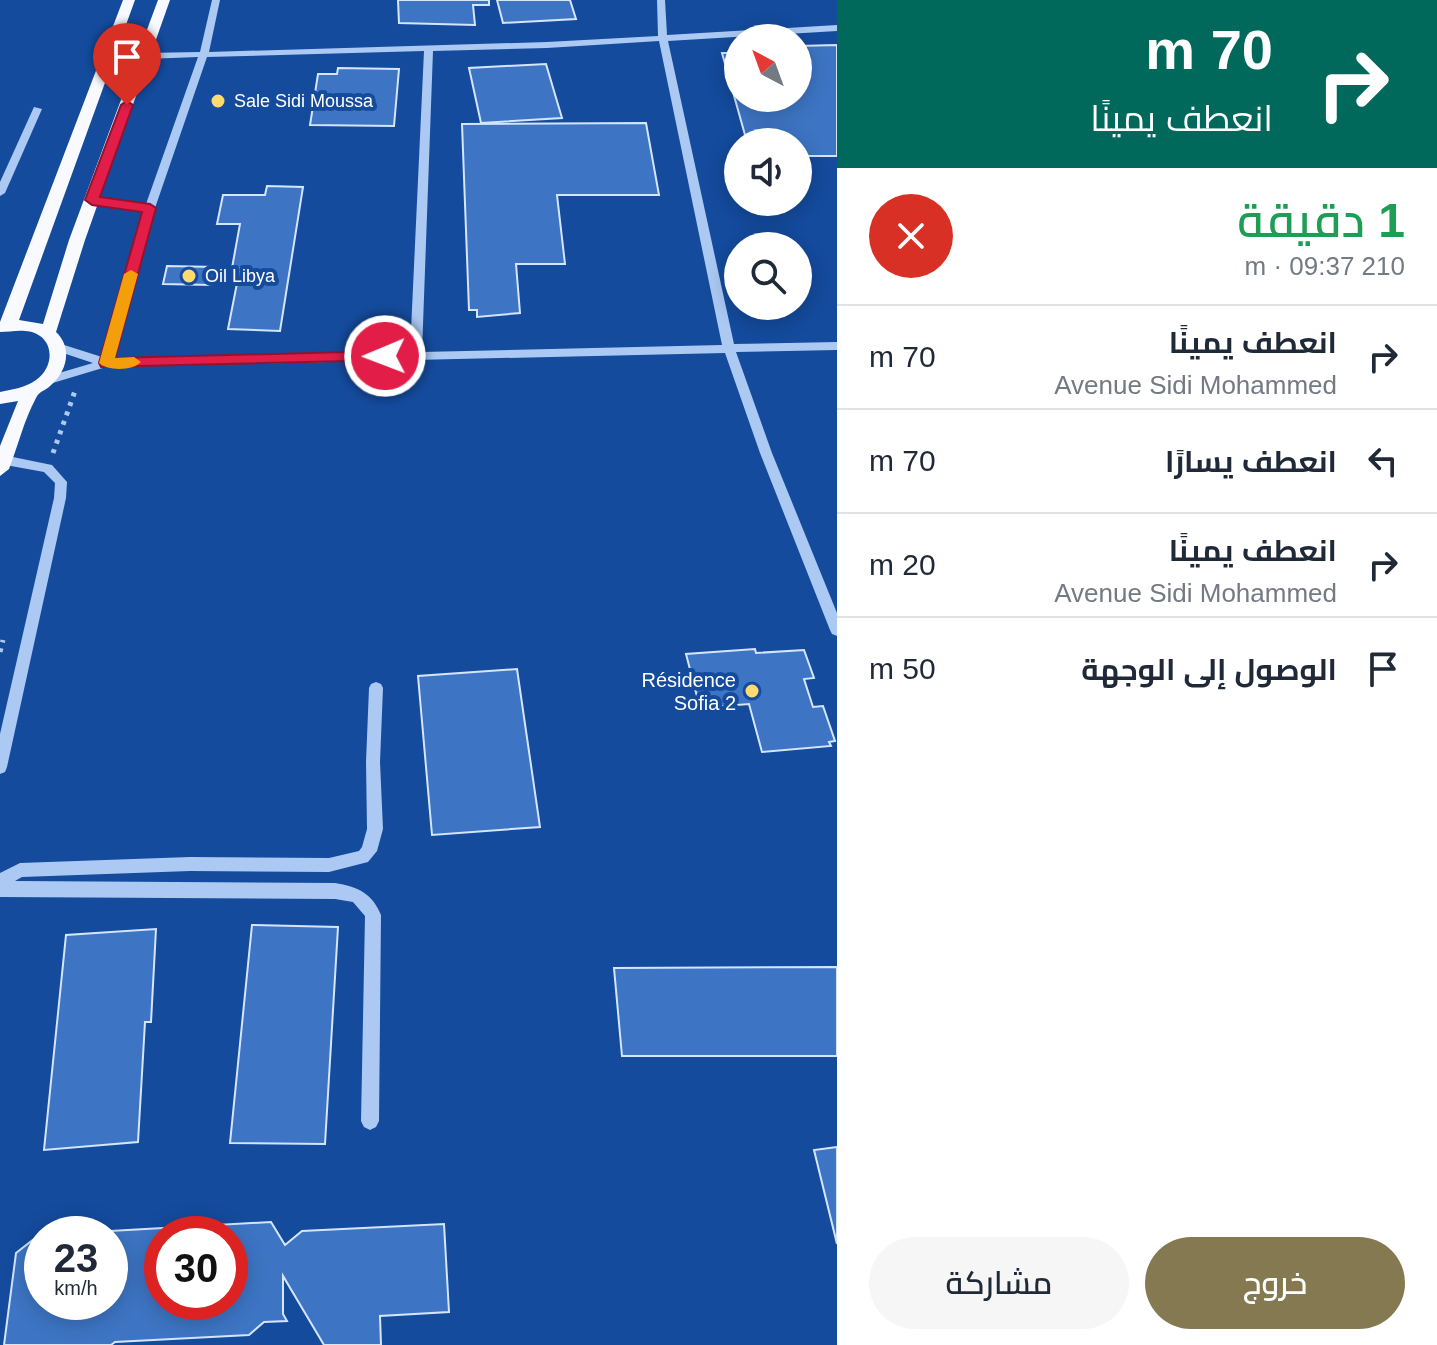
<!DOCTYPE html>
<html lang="ar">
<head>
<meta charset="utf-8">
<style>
	body { margin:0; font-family:Helvetica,Cairo,sans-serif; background:#f6f6f7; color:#1f2937; direction:rtl; height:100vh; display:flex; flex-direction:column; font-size:30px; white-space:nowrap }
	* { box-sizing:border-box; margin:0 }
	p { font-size:26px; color:#747a83 }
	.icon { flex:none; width:44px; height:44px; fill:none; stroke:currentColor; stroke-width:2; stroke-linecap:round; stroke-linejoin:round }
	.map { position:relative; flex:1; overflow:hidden; direction:ltr }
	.sheet { display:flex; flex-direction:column; background:#fff; width:600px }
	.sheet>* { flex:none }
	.top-card { background:#00695c; color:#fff; overflow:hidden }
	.needle { width:52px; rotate:319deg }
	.buttons { position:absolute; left:724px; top:24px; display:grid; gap:16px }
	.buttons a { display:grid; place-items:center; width:88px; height:88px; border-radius:50%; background:#fff; box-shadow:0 4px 20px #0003; font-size:40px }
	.speed { position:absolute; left:24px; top:1216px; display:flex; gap:16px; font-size:40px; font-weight:700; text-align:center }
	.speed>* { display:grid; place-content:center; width:104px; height:104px; border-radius:50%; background:#fff; box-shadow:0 4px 20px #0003; line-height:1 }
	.speed small { font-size:20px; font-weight:400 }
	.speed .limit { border:12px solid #d22; background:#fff; color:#111 }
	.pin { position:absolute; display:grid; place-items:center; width:68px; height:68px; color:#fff; margin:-82px -34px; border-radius:50% 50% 50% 0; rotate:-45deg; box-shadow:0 0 8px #0007 }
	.pin .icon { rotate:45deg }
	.me { position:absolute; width:88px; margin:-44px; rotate:269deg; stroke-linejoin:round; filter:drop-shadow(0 0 6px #0008) }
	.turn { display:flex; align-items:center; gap:28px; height:168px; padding:0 32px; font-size:36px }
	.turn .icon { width:104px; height:104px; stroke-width:2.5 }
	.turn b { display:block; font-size:56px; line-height:68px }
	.round { display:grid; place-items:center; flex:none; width:84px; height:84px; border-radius:42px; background:#f6f6f7 }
	.summary { display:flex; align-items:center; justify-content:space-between; height:136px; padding:0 32px }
	h1 { font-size:48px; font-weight:600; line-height:60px; color:#1e9e55 }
	.button { display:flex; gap:16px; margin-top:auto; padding:16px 32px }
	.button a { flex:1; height:92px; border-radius:48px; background:#847950; color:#fff; font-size:32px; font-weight:600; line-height:92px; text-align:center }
	.button a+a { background:#f6f6f7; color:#1f2937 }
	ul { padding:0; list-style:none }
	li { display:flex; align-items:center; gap:24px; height:104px; padding:0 32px; border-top:2px solid #e0e1e3 }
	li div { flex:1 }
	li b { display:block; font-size:30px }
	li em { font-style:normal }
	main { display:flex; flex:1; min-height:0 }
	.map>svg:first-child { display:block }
	.building { fill:#3d75c4; stroke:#d4e5fd; stroke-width:2; fill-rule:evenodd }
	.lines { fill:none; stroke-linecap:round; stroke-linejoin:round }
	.path { stroke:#abc9f3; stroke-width:5; stroke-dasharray:4 6; stroke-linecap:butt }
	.minor { fill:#abc9f3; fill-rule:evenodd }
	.major { fill:#f8faff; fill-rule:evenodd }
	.route { fill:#e11d48; stroke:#92132f; stroke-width:2 }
	.slow { fill:#f59e0b }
	.poi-dot { fill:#ffda6e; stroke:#144b9d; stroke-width:3 }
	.labels { text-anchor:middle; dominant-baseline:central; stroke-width:8; stroke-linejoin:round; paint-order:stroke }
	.far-poi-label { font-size:18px; fill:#fff; stroke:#144b9d; text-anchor:start }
	.poi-label { font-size:20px; fill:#fff; stroke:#144b9d; text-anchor:end }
</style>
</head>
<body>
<main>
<section class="sheet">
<div class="top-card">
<div class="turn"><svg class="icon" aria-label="right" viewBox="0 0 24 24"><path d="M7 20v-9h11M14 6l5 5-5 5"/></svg><div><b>70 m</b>انعطف يمينًا</div></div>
</div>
<div class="summary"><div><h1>1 دقيقة</h1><p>210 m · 09:37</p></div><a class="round" style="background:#d93025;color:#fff"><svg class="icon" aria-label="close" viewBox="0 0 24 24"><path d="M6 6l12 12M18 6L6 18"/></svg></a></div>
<ul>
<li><svg class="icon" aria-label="right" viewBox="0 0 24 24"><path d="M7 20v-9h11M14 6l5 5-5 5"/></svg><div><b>انعطف يمينًا</b><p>Avenue Sidi Mohammed</p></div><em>70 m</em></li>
<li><svg class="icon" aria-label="left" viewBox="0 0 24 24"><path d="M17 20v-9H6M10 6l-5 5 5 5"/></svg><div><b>انعطف يسارًا</b></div><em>70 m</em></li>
<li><svg class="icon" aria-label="right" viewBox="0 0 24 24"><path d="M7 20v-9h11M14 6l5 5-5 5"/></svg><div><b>انعطف يمينًا</b><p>Avenue Sidi Mohammed</p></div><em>20 m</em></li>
<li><svg class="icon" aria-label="arrive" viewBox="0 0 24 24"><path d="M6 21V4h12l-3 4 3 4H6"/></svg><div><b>الوصول إلى الوجهة</b></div><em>50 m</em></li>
</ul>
<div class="button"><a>خروج</a><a>مشاركة</a></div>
</section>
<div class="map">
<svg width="837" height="1345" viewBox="0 0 837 1345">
	<rect width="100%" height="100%" fill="#144b9d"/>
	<g class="building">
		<polygon points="398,0 489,0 489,5 473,5 475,25 399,23"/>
		<polygon points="497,0 570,0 576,19 503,23"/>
		<polygon points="837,45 837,156 798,156 798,142 747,142 722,53 738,53 738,98 798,98 798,46"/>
		<polygon points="546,64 562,118 481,123 469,68"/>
		<polygon points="338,68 399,69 394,126 310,125 318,74 337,74"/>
		<polygon points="646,123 659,195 557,195 565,264 516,264 520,313 477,317 477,310 469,310 462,124"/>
		<polygon points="267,186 303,187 280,331 228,329 240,268 232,268 240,224 217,224 223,195 265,195"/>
		<polygon points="167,266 216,267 212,285 163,284"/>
		<polygon points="755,649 756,653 804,650 814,678 804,679 813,707 823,706 835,741 829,742 831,746 762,752 749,704 700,708 686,654"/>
		<polygon points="517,669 540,827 432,835 418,676"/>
		<polygon points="252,925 338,927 325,1144 230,1143"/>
		<polygon points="156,929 151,1022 145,1022 138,1142 44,1150 66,935"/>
		<polygon points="837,967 837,1056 622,1056 614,968"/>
		<polygon points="837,1147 837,1244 814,1150"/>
		<path d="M271,1222L285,1245L302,1231L444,1224L449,1312L380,1316L381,1345H324L283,1276V1314L287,1321L264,1322L249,1335L115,1342L111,1345H4L16,1253L39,1235H42V1302H110V1234H57ZM162,1234H230V1302H162Z"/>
	</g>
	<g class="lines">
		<g class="path">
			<polyline points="53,453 75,391"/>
			<polyline points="0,652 3,640"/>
		</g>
		<g class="minor">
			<path d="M212,0H220L209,52L547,42L658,36L657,0H665L667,35L837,25V31L668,41L734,344L837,342V350L736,352L772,453L837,613V636L832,634L830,630L760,453L725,353L106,367L46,385L42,384V378L93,363L57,351V345L61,344L102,357L144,210L92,203L87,200L92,197L146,204L198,57L145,59L140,56L145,53L200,52ZM659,41L722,345L422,352L433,51L547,48ZM424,51L410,352L113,359L155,208L207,57Z"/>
			<polygon points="34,107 42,109 5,193 0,196 0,182"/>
			<polygon points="3,455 52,465 67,482 66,498 7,767 5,772 0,774 0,734 54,498 55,483 44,472 0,464 0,456"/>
			<path d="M376,682L381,684L383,688L380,762L383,829L377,851L368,862L329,872L190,871L22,877L15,881L335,883C358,887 372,893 381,915L379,1121L376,1127L370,1130L364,1127L361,1121L365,916L353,902L335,899L0,897V873L20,863L190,857L329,858L359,851L362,847L367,829L366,762L369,688L371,684Z"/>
		</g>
		<path class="major" d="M123,0H135L19,320L43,324L69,240L158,0H170L85,240L56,332C73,348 67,372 50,386C45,391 39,391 36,398C24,420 18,446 9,469L0,476V446L18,401L0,404V392C13,389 25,388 36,380C57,365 54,333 25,331C17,330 8,332 0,332V322Z"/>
	</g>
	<polygon class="route" points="127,101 133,105 100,197 150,204 156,208 115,358 385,351 390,352 390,360 101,367 99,363 142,212 92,205 85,200 121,105"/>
	<path class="slow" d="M131,270L138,274L115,358L134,357L141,362C133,371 107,371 99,363L124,274Z"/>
	<g class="poi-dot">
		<circle cx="218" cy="101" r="8"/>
		<circle cx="189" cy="276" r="8"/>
		<circle cx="752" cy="691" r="8"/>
	</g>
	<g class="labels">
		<g class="far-poi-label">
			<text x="234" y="101">Sale Sidi Moussa</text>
			<text x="205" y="276">Oil Libya</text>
		</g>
		<g class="poi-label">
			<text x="736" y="680">Résidence<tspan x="736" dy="23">Sofia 2</tspan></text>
		</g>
	</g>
</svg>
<div class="buttons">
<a><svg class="needle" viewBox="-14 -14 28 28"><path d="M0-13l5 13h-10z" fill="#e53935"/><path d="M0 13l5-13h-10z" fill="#747a83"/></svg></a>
<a><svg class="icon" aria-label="sound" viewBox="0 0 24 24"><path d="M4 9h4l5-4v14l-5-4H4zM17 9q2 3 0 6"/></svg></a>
<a><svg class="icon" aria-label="search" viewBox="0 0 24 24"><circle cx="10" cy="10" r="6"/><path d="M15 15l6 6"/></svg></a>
</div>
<div class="speed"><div>23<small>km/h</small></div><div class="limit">30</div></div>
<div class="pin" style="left:127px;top:105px;background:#d93025"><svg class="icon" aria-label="arrive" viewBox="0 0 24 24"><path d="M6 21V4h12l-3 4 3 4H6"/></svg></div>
<svg class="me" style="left:385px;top:356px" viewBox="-20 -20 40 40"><circle r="17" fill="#e11d48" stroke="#fff" stroke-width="3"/><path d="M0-11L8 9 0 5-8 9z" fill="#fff"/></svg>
</div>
</main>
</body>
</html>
